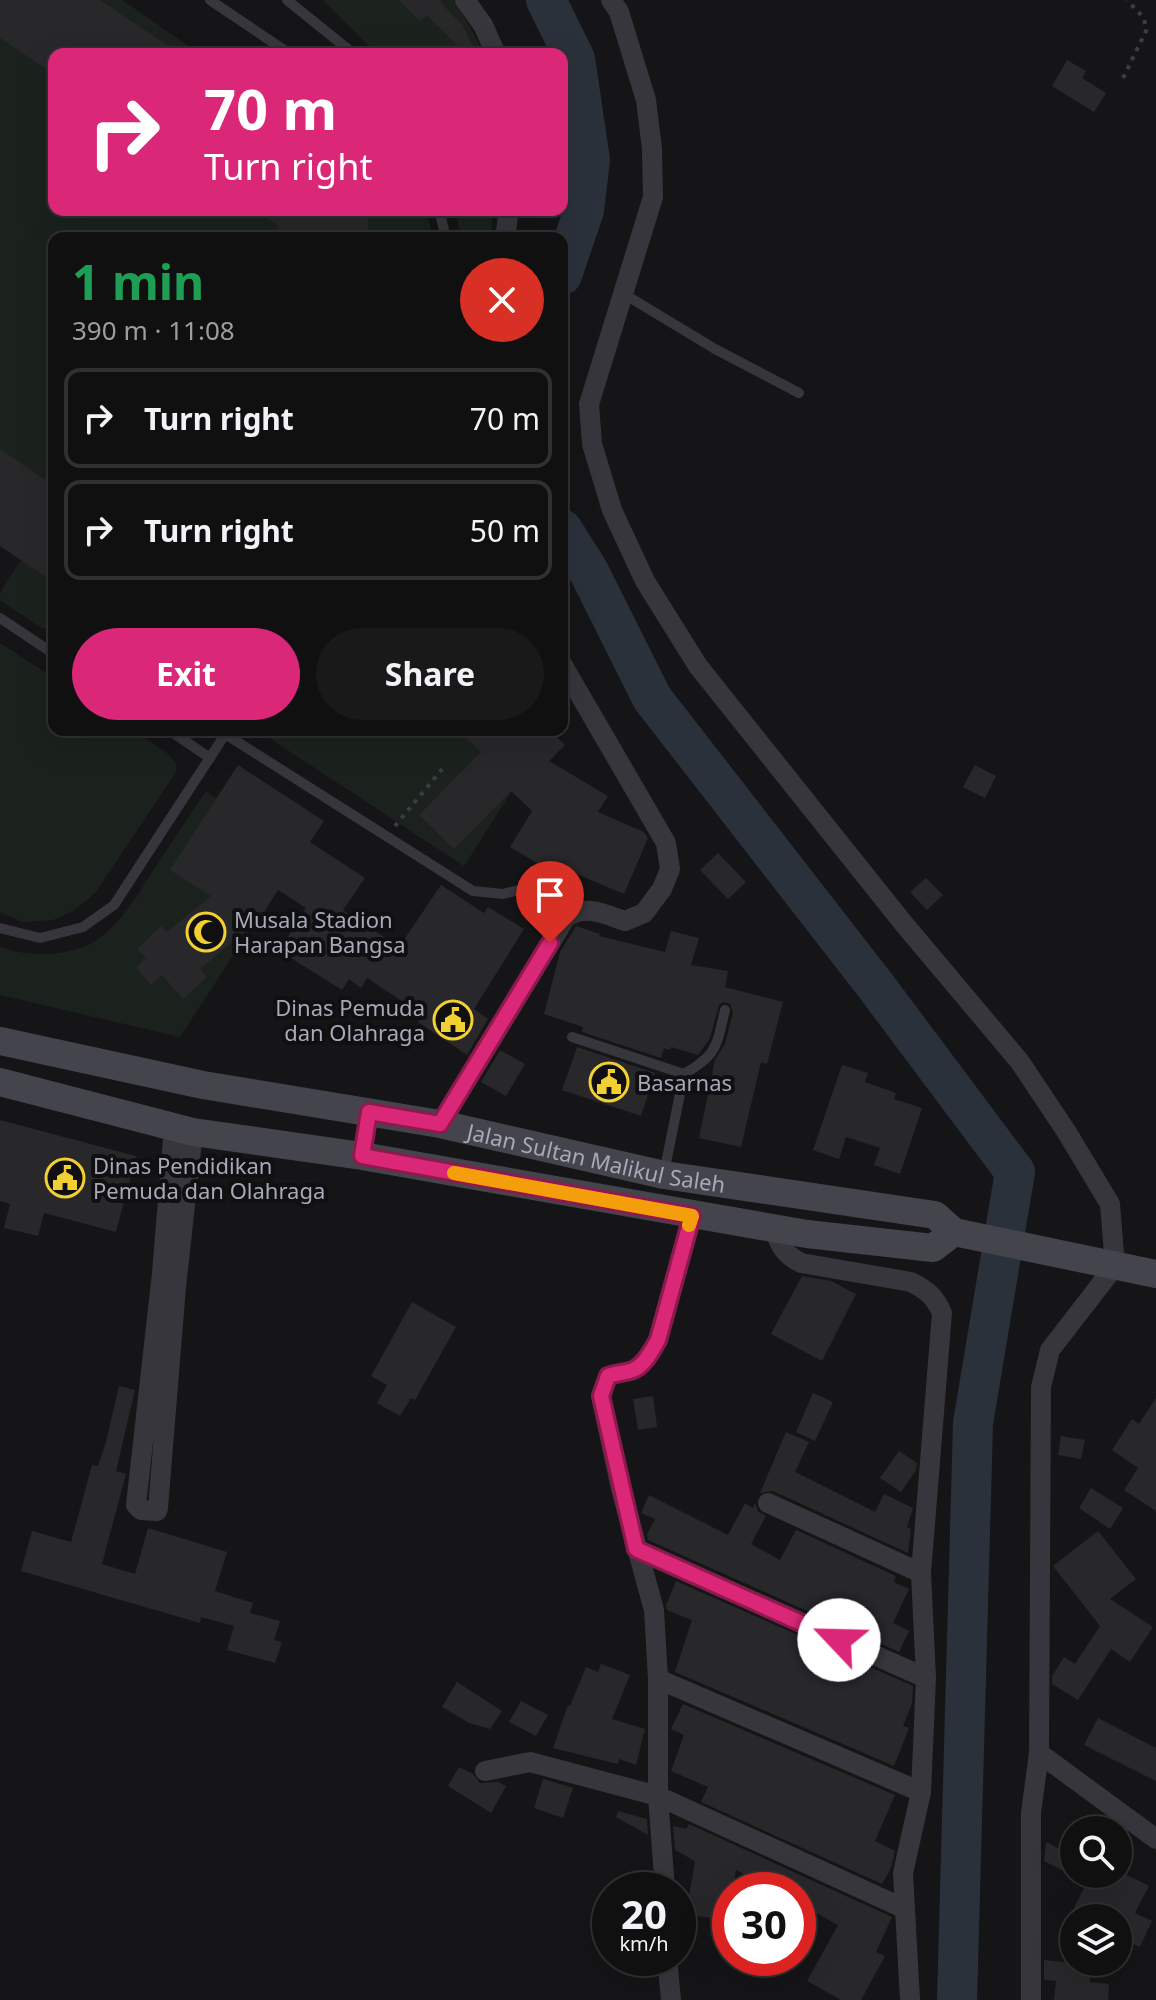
<!DOCTYPE html>
<html lang="en">
<head>
<meta charset="utf-8">
<style>
	body { margin:0; font-family:"Noto Sans",sans-serif; background:#19191a; color:#f1f3f6; height:100vh; display:flex; flex-direction:column; font-size:30px; white-space:nowrap }
	* { box-sizing:border-box; margin:0 }
	p { font-size:26px; color:#9c9d9f }
	.icon { flex:none; width:44px; height:44px; fill:none; stroke:currentColor; stroke-width:2; stroke-linecap:round; stroke-linejoin:round }
	.map { position:relative; flex:1; overflow:hidden }
	.sheet { position:absolute; left:48px; top:232px; width:520px; height:504px; display:flex; flex-direction:column; background:#101011; border-radius:16px; box-shadow:0 8px 32px #0002,0 0 0 2px #303031 }
	.sheet>* { flex:none }
	.hud { position:absolute; left:48px; top:48px; width:520px; height:168px; border-radius:16px; box-shadow:0 8px 32px #0002,0 0 0 2px #303031; background:#db2777; color:#fff; overflow:hidden }
	.buttons { position:absolute; left:1060px; top:1816px; display:grid; gap:16px }
	.buttons a { display:grid; place-items:center; width:72px; height:72px; border-radius:50%; background:#101011; box-shadow:0 8px 32px #0002,0 0 0 2px #303031; font-size:40px }
	.speed { position:absolute; left:592px; top:1872px; display:flex; gap:16px; font-size:40px; font-weight:700; text-align:center }
	.speed>* { display:grid; place-content:center; width:104px; height:104px; border-radius:50%; background:#101011; box-shadow:0 8px 32px #0002,0 0 0 2px #303031; line-height:1 }
	.speed small { font-size:20px; font-weight:400 }
	.speed .limit { border:12px solid #d22; background:#fff; color:#111 }
	.pin { position:absolute; display:grid; place-items:center; width:68px; height:68px; color:#fff; margin:-82px -34px; border-radius:50% 50% 50% 0; rotate:-45deg; box-shadow:0 0 8px #0007 }
	.pin .icon { rotate:45deg }
	.me { position:absolute; width:88px; margin:-44px; rotate:294deg; stroke-linejoin:round; filter:drop-shadow(0 0 6px #0008) }
	.turn { display:flex; align-items:center; gap:28px; height:168px; padding:0 24px; font-size:36px }
	.turn .icon { width:104px; height:104px; stroke-width:2.5 }
	.turn b { display:block; font-size:56px; line-height:68px }
	.round { display:grid; place-items:center; flex:none; width:84px; height:84px; border-radius:42px; background:#19191a }
	.head { display:flex; align-items:center; justify-content:space-between; height:136px; padding:0 24px }
	h1 { font-size:48px; font-weight:700; line-height:60px; color:#1e9e55 }
	.button { display:flex; gap:16px; margin-top:auto; padding:16px 24px }
	.button a { flex:1; height:92px; border-radius:48px; background:#db2777; color:#fff; font-size:32px; font-weight:700; line-height:92px; text-align:center }
	.button a+a { background:#19191a; color:#f1f3f6 }
	ul { padding:0; list-style:none }
	li { display:flex; align-items:center; gap:24px; height:100px; margin:0 16px 12px; padding:0 8px; border:4px solid #303031; border-radius:16px }
	li div { flex:1 }
	li b { display:block; font-size:30px }
	li em { font-style:normal }
	.map>svg:first-child { display:block }
	.green { fill:#1b221d }
	.lines { fill:none; stroke-linecap:round; stroke-linejoin:round }
	.river { stroke:#2b313b; stroke-width:40 }
	.building { fill:#28282b }
	.path { stroke:#3c3d43; stroke-width:4; stroke-dasharray:4 6; stroke-linecap:butt }
	.lane { stroke:#36363c; stroke-width:10 }
	.street { stroke:#36363c; stroke-width:20 }
	.secondary { stroke:#44454c; stroke-width:28 }
	.route-casing { stroke:#8e194d; stroke-width:20 }
	.route { stroke:#db2777; stroke-width:14 }
	.slow { stroke:#f59e0b; stroke-width:14 }
	.labels { text-anchor:middle; dominant-baseline:central; stroke-width:8; stroke-linejoin:round; paint-order:stroke }
	.poi-label { font-size:22px; fill:#a7a9b7; stroke:#101012; text-anchor:start }
	.street-label { font-size:22px; fill:#a7a9b7; stroke:#101012 }
</style>
</head>
<body>
<div class="map">
<svg width="1156" height="2000" viewBox="0 0 1156 2000">
	<rect width="100%" height="100%" fill="#151517"/>
	<g class="green">
		<polygon points="0,0 122,0 200,54 54,54 54,210 426,210 433,238 54,238 54,632 41,628 0,600 0,593 21,560 0,546"/>
		<polygon points="323,0 454,0 485,54 377,54"/>
		<polygon points="456,210 494,210 490,238 461,238"/>
		<polygon points="0,643 54,678 54,730 132,730 166,752 176,764 176,772 95,893 73,911 53,920 23,922 0,912"/>
		<polygon points="257,730 551,730 464,866"/>
		<path d="M206,791L297,857L180,1037L0,995V947C29,958 76,957 101,937C123,920 136,897 151,874C169,846 187,819 206,791Z"/>
	</g>
	<g class="lines">
		<g class="river">
			<polyline points="546,0 575,59 590,160 584,210 562,275"/>
			<polyline points="562,529 588,570 652,698 875,985 1015,1172 973,1423 957,2000"/>
		</g>
	</g>
	<g class="building">
		<polygon points="0,0 100,0 180,54 54,54 54,74 0,38"/>
		<polygon points="399,0 442,0 440,2 463,26 476,54 466,54 427,15 420,21"/>
		<polygon points="1067,60 1086,71 1082,78 1106,93 1094,112 1052,86"/>
		<polygon points="256,210 367,210 369,238 276,238 278,225"/>
		<polygon points="0,449 54,486 54,582 0,546"/>
		<polygon points="457,730 550,730 565,745 549,761 608,796 598,812 644,832 648,838 624,894 565,869 560,877 510,847 532,811 511,791 454,849 419,815 481,752"/>
		<polygon points="238,765 324,821 310,842 365,878 343,910 399,947 441,885 484,913 488,907 524,929 474,1009 488,1019 467,1055 418,1022 423,1015 367,978 361,988 349,979 342,990 262,940 287,938 306,908 278,890 259,920 200,969 207,977 183,999 162,975 151,985 136,968 146,958 137,949 161,926 167,932 211,896 170,870"/>
		<polygon points="975,765 996,776 985,798 963,787"/>
		<polygon points="718,853 746,882 728,899 700,870"/>
		<polygon points="926,878 943,895 927,910 910,892"/>
		<polygon points="576,926 600,934 599,936 665,952 671,931 699,938 691,965 728,971 725,987 783,1002 767,1064 761,1062 741,1147 699,1138 715,1060 725,1044 733,1012 730,1004 723,1002 719,1005 710,1038 698,1055 671,1047 670,1050 664,1048 661,1058 582,1032 583,1027 544,1014 560,952"/>
		<polygon points="577,1047 655,1073 641,1116 562,1090"/>
		<polygon points="500,1050 525,1064 506,1096 481,1082"/>
		<polygon points="842,1065 868,1073 865,1082 896,1093 894,1099 922,1108 900,1174 874,1165 880,1148 846,1137 839,1159 813,1150"/>
		<polygon points="0,1120 136,1156 116,1232 44,1213 38,1236 4,1228 10,1204 0,1201"/>
		<polygon points="802,1276 831,1281 856,1294 822,1361 771,1334"/>
		<polygon points="412,1302 456,1327 415,1400 411,1398 400,1416 377,1403 387,1385 371,1376"/>
		<polygon points="119,1386 135,1390 116,1471 126,1474 102,1564 135,1574 148,1528 227,1552 215,1591 253,1603 250,1613 280,1621 274,1640 282,1642 275,1663 227,1650 234,1626 201,1617 200,1623 21,1571 32,1531 71,1542 92,1465 98,1466 106,1442"/>
		<polygon points="813,1393 833,1402 815,1441 796,1432"/>
		<polygon points="653,1396 657,1427 638,1430 633,1399"/>
		<polygon points="1156,1398 1156,1511 1124,1490 1138,1468 1112,1450 1132,1419 1139,1424"/>
		<polygon points="786,1432 809,1442 795,1472 875,1512 884,1494 913,1508 907,1527 911,1529 908,1553 773,1491 760,1493"/>
		<polygon points="1061,1436 1085,1440 1081,1459 1058,1455"/>
		<polygon points="899,1451 917,1463 916,1470 901,1492 880,1478"/>
		<polygon points="1091,1488 1123,1508 1110,1529 1079,1508"/>
		<polygon points="649,1495 728,1535 745,1503 753,1508 755,1503 758,1511 766,1516 751,1544 780,1560 796,1530 896,1576 894,1582 909,1589 893,1623 909,1631 899,1652 648,1540 647,1534 655,1519 641,1513"/>
		<polygon points="1098,1531 1136,1579 1110,1599 1153,1627 1130,1662 1111,1649 1078,1700 1052,1684 1052,1676 1064,1657 1075,1664 1100,1626 1053,1566"/>
		<polygon points="676,1581 913,1686 912,1704 903,1726 909,1728 894,1766 675,1672 692,1620 667,1610 666,1605"/>
		<polygon points="601,1664 630,1675 612,1719 645,1729 636,1765 619,1759 618,1764 553,1748 568,1705 570,1706 586,1667 598,1672"/>
		<polygon points="457,1682 502,1711 490,1729 469,1723 442,1707"/>
		<polygon points="521,1701 548,1715 536,1736 509,1722"/>
		<polygon points="683,1704 895,1795 875,1841 895,1851 891,1868 882,1884 701,1802 708,1787 671,1771 684,1735 671,1729"/>
		<polygon points="1098,1718 1156,1748 1156,1781 1084,1745"/>
		<polygon points="459,1767 473,1774 480,1783 498,1782 506,1786 491,1813 448,1786"/>
		<polygon points="543,1779 573,1788 563,1818 534,1808"/>
		<polygon points="618,1811 647,1819 648,1835 616,1817"/>
		<polygon points="1074,1823 1074,1876 1044,1861 1046,1842 1060,1849"/>
		<polygon points="689,1824 892,1917 876,1952 885,1956 861,2000 841,2000 807,1981 838,1925 798,1903 798,1890 774,1890 736,1870 733,1890 730,1890 728,1921 686,1914 695,1861 675,1850 673,1826 686,1829"/>
		<polygon points="1091,1874 1125,1874 1149,1886 1135,1913 1152,1921 1140,1947 1122,1939 1118,1945 1118,1918 1069,1918"/>
		<polygon points="1044,1960 1091,1965 1090,1982 1109,1984 1108,2000 1054,2000 1056,1981 1044,1980"/>
	</g>
	<g class="lines">
		<g class="path">
			<polyline points="1123,78 1147,29 1143,17 1127,0"/>
			<polyline points="395,826 443,768"/>
		</g>
		<g class="lane">
			<polyline points="210,0 290,54"/>
			<polyline points="287,0 354,54"/>
			<polyline points="439,210 446,238"/>
			<polyline points="624,294 715,349 799,393"/>
			<polyline points="0,618 54,654"/>
			<polyline points="169,730 210,758"/>
			<polyline points="225,734 473,891 503,894 538,885"/>
			<polyline points="0,928 40,938 83,927 114,905 228,730"/>
			<polyline points="572,1037 684,1074"/>
			<path d="M664,1173L684,1074C718,1054 716,1047 725,1010"/>
		</g>
		<g class="street">
			<polyline points="465,0 483,25 496,54"/>
			<polyline points="611,0 619,12 646,100 652,149 653,197 589,404 592,444 612,510 645,581 698,666 904,924 1020,1062 1066,1131 1110,1204 1115,1266 1050,1350 1041,1387 1039,1753 1031,1813 1031,2000"/>
			<polyline points="505,238 509,210"/>
			<path d="M440,1124L566,917C586,904 604,914 625,921L644,913L662,889L670,869L666,843L562,664"/>
			<polyline points="174,1127 162,1273 136,1505 141,1510 157,1511 158,1508 176,1287 193,1132"/>
			<path d="M774,1229C780,1246 784,1254 801,1263L911,1282C927,1290 935,1297 942,1313L921,1573L926,1678L921,1792L903,1873L910,2000"/>
			<polyline points="768,1503 921,1573"/>
			<polyline points="636,1549 926,1678"/>
			<polyline points="658,1679 921,1792"/>
			<polyline points="1039,1753 1156,1839"/>
			<polyline points="485,1771 530,1762 658,1796 903,1908"/>
			<path d="M665,1890L658,1796V1679L654,1610L621,1489L601,1396L608,1376C616,1373 625,1373 633,1370C645,1365 652,1350 658,1340L692,1216"/>
			<polyline points="667,1958 671,2000"/>
		</g>
		<g class="secondary">
			<path id="s1" d="M0,1041L203,1085L440,1124L664,1175L935,1215L954,1232L1156,1274"/>
			<polyline points="0,1082 193,1132 362,1156 807,1234 933,1248 954,1232"/>
		</g>
	</g>
	<g class="lines">
		<defs>
			<path id="route" d="M550,943L440,1124L369,1112L362,1156L692,1216L658,1340C652,1350 645,1365 633,1370C625,1373 616,1373 608,1376L601,1396L636,1549L839,1640"/>
		</defs>
		<use href="#route" class="route-casing"/>
		<use href="#route" class="route"/>
		<polyline class="slow" points="454,1173 692,1216 689,1225"/>
	</g>
	<defs>
		<symbol id="mosque-ring" viewBox="-11 -11 22 22"><circle r="9.5" fill="#101012" stroke="#f2cf32" stroke-width="1.5"/><path d="M3.5-4.9A6 6 0 1 0 3.5 4.9A5 5 0 1 1 3.5-4.9Z" fill="#f2cf32"/></symbol>
		<symbol id="civic-ring" viewBox="-11 -11 22 22"><circle r="9.5" fill="#101012" stroke="#f2cf32" stroke-width="1.5"/><path d="M-.6-6.5H3V-4.5H.6V-3L4-1V1h2V6H-6V1h2V-1L-.6-3ZM-1.2 2.5V6h2.4V2.5Z" fill="#f2cf32"/></symbol>
	</defs>
	<g fill-rule="evenodd">
		<use href="#mosque-ring" x="184" y="910" width="44" height="44"/>
		<use href="#civic-ring" x="431" y="998" width="44" height="44"/>
		<use href="#civic-ring" x="587" y="1060" width="44" height="44"/>
		<use href="#civic-ring" x="43" y="1156" width="44" height="44"/>
	</g>
	<g class="labels">
		<g class="poi-label">
			<text x="234" y="919">Musala Stadion<tspan x="234" dy="25">Harapan Bangsa</tspan></text>
			<text x="425" y="1007" text-anchor="end">Dinas Pemuda<tspan x="425" dy="25">dan Olahraga</tspan></text>
			<text x="637" y="1082">Basarnas</text>
			<text x="93" y="1165">Dinas Pendidikan<tspan x="93" dy="25">Pemuda dan Olahraga</tspan></text>
		</g>
		<g class="street-label">
			<text stroke="none"><textPath href="#s1" startOffset="608">Jalan Sultan Malikul Saleh</textPath></text>
		</g>
	</g>
</svg>
<div class="buttons">
<a><svg class="icon" aria-label="search" viewBox="0 0 24 24"><circle cx="10" cy="10" r="6"/><path d="M15 15l6 6"/></svg></a>
<a><svg class="icon" aria-label="layers" viewBox="0 0 24 24"><path d="M12 4l9 5-9 5-9-5zM3 14l9 5 9-5"/></svg></a>
</div>
<div class="speed"><div>20<small>km/h</small></div><div class="limit">30</div></div>
<div class="pin" style="left:550px;top:943px;background:#d93025"><svg class="icon" aria-label="arrive" viewBox="0 0 24 24"><path d="M6 21V4h12l-3 4 3 4H6"/></svg></div>
<svg class="me" style="left:839px;top:1640px" viewBox="-20 -20 40 40"><circle r="19" fill="#fff"/><path d="M0-13L10 11 0 6-10 11z" fill="#db2777"/></svg>
<div class="hud">
<div class="turn"><svg class="icon" aria-label="right" viewBox="0 0 24 24"><path d="M7 20v-9h11M14 6l5 5-5 5"/></svg><div><b>70 m</b>Turn right</div></div>
</div>
<section class="sheet">
<div class="head"><div><h1>1 min</h1><p>390 m · 11:08</p></div><a class="round" style="background:#d93025;color:#fff"><svg class="icon" aria-label="close" viewBox="0 0 24 24"><path d="M6 6l12 12M18 6L6 18"/></svg></a></div>
<ul>
<li><svg class="icon" aria-label="right" viewBox="0 0 24 24"><path d="M7 20v-9h11M14 6l5 5-5 5"/></svg><div><b>Turn right</b></div><em>70 m</em></li>
<li><svg class="icon" aria-label="right" viewBox="0 0 24 24"><path d="M7 20v-9h11M14 6l5 5-5 5"/></svg><div><b>Turn right</b></div><em>50 m</em></li>
</ul>
<div class="button"><a>Exit</a><a>Share</a></div>
</section>
</div>
</body>
</html>
